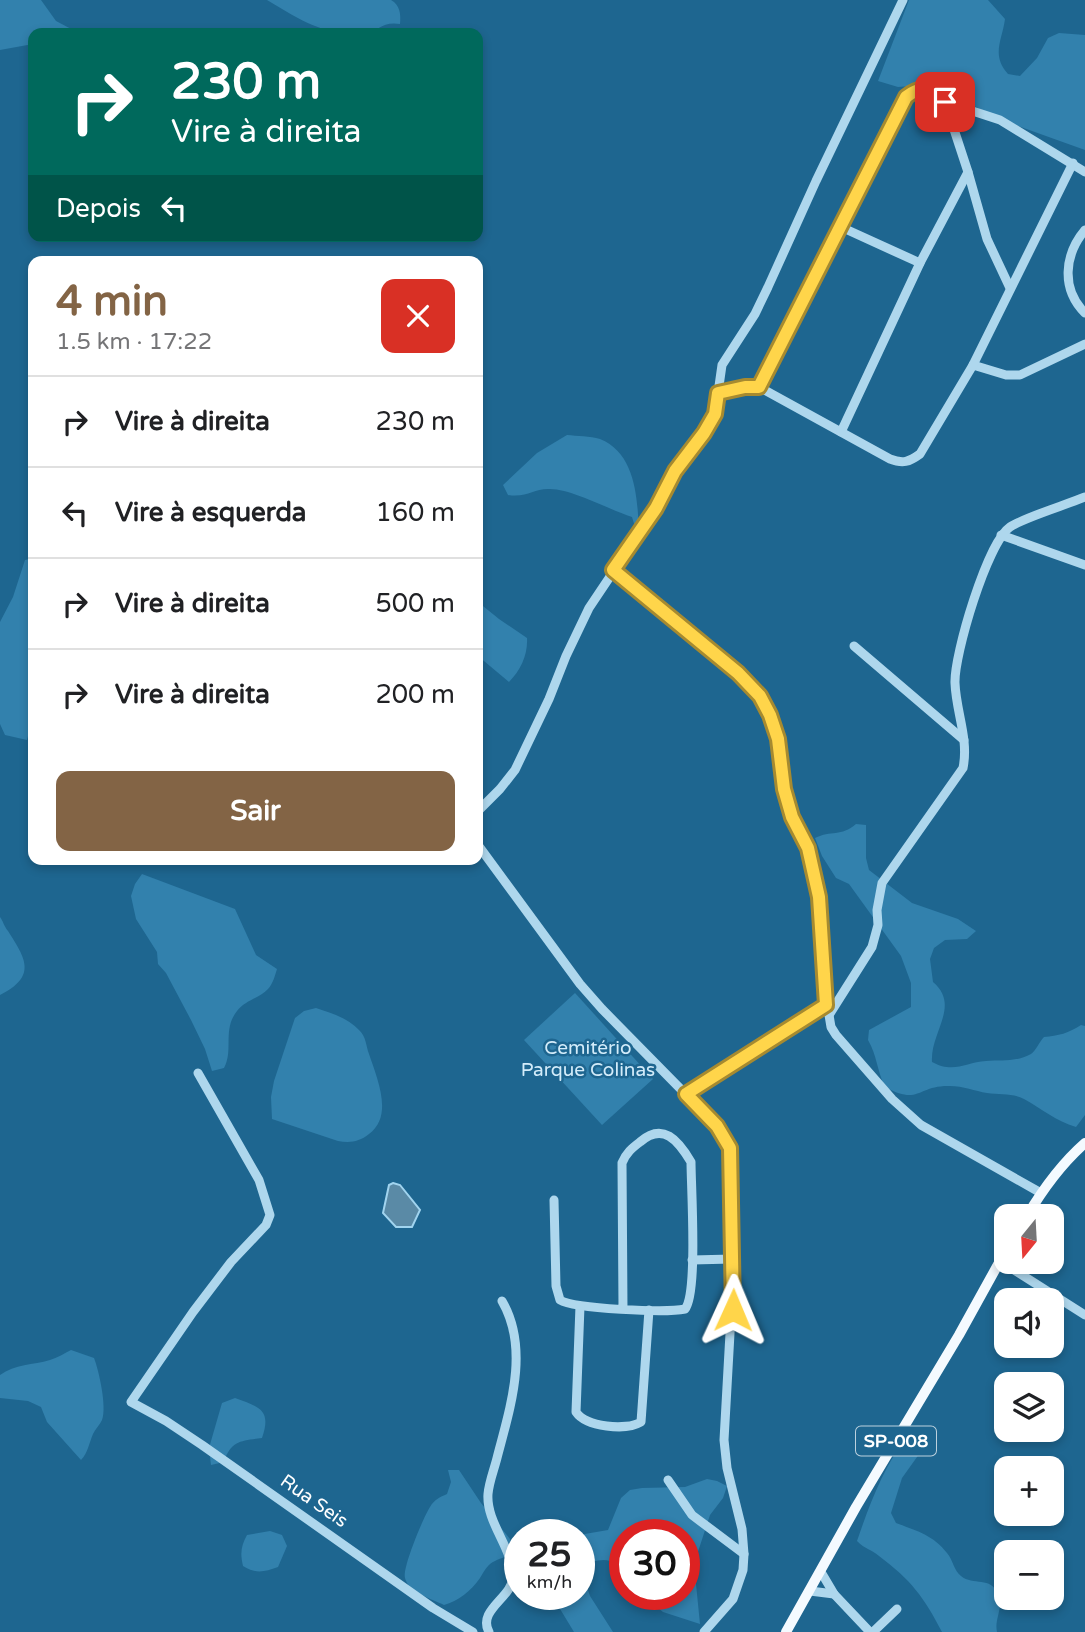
<!DOCTYPE html>
<html lang="pt">
<head>
<meta charset="utf-8">
<style>
	body { margin:0; font-family:"Varela Round",sans-serif; background:#f2f2f2; color:#202124; height:100vh; display:flex; flex-direction:column; font-size:26px; white-space:nowrap }
	* { box-sizing:border-box; margin:0 }
	p { font-size:23px; color:#757577 }
	.icon { flex:none; width:38px; height:38px; fill:none; stroke:currentColor; stroke-width:2; stroke-linecap:round; stroke-linejoin:round }
	.map { position:relative; flex:1; overflow:hidden }
	.drawer { position:absolute; left:28px; top:256px; width:455px; height:609px; display:flex; flex-direction:column; background:#fff; border-radius:14px; box-shadow:0 4px 10px #0003 }
	.drawer>* { flex:none }
	.banner { position:absolute; left:28px; top:28px; width:455px; height:214px; border-radius:14px; box-shadow:0 4px 10px #0003; background:#00695c; color:#fff; overflow:hidden }
	.needle { width:46px; rotate:198deg }
	.tools { position:absolute; left:994px; top:1204px; display:grid; gap:14px }
	.tools a { display:grid; place-items:center; width:70px; height:70px; border-radius:14px; background:#fff; box-shadow:0 4px 10px #0003; font-size:35px }
	.speed { position:absolute; left:504px; top:1519px; display:flex; gap:14px; font-size:35px; font-weight:700; text-align:center }
	.speed>* { display:grid; place-content:center; width:91px; height:91px; border-radius:50%; background:#fff; box-shadow:0 4px 10px #0003; line-height:1 }
	.speed small { font-size:18px; font-weight:400 }
	.speed .limit { border:10px solid #d22; background:#fff; color:#111 }
	.pin { position:absolute; display:grid; place-items:center; width:60px; height:60px; color:#fff; margin:-30px; border-radius:14px; box-shadow:0 4px 10px #0006 }
	.me { position:absolute; width:77px; margin:-38px; rotate:1deg; stroke-linejoin:round; filter:drop-shadow(0 0 5px #0008) }
	.turn { display:flex; align-items:center; gap:24px; height:147px; padding:0 28px; font-size:32px }
	.turn .icon { width:91px; height:91px; stroke-width:2.5 }
	.turn b { display:block; font-size:49px; line-height:60px }
	.then { display:flex; align-items:center; height:66px; padding:0 28px; background:#0003; gap:14px; font-size:26px }
	.round { display:grid; place-items:center; flex:none; width:74px; height:74px; border-radius:14px; background:#f2f2f2 }
	.head { display:flex; align-items:center; justify-content:space-between; height:119px; padding:0 28px }
	h1 { font-size:42px; font-weight:700; line-height:52px; color:#836445 }
	.cta { display:flex; gap:14px; margin-top:auto; padding:14px 28px }
	.cta a { flex:1; height:80px; border-radius:14px; background:#836445; color:#fff; font-size:28px; font-weight:700; line-height:80px; text-align:center }
	ul { padding:0; list-style:none }
	li { display:flex; align-items:center; gap:21px; height:91px; padding:0 28px; border-top:2px solid #e0e0e0 }
	li div { flex:1 }
	li b { display:block; font-size:26px }
	li em { font-style:normal }
	.map>svg:first-child { display:block }
	.green { fill:#3281ad }
	.water { fill:#5a8aa6; stroke:#a1d4ef; stroke-width:2 }
	.lines { fill:none; stroke-linecap:round; stroke-linejoin:round }
	.minor { stroke:#aed7ed; stroke-width:9 }
	.major { stroke:#f4faff; stroke-width:10 }
	.route-casing { stroke:#a68a30; stroke-width:18 }
	.route { stroke:#ffd54a; stroke-width:12 }
	.labels { text-anchor:middle; dominant-baseline:central; stroke-width:5; stroke-linejoin:round; paint-order:stroke }
	.shield { fill:#1e6690; stroke:#bcd1de; stroke-width:2 }
	.shield-label { font-size:18px; font-weight:bold; fill:#fff }
	.park-label { font-size:19px; fill:#d3ecfa; stroke:#1e6690 }
	.street-label { font-size:19px; fill:#fff; stroke:#1e6690 }
</style>
</head>
<body>
<div class="map">
<svg width="1085" height="1632" viewBox="0 0 1085 1632">
	<rect width="100%" height="100%" fill="#1e6690"/>
	<g class="green">
		<polygon points="0,0 41,0 56,21 75,31 74,33 33,33 33,44 0,50"/>
		<path d="M267,0H391C400,5 401,14 400,24C382,21 378,32 364,33C327,38 297,18 267,0Z"/>
		<path d="M909,0H988L1005,19C1002,41 991,55 1008,74L1020,76L1037,58L1048,38L1059,33L1085,35V150L1007,122L949,94L924,85L898,87L878,81Z"/>
		<path d="M567,435C577,436 590,436 600,439C638,454 638,505 639,540L632,517C610,510 572,489 550,489C534,488 528,498 508,495L503,485L537,453Z"/>
		<polygon points="33,558 33,716 27,740 5,735 0,724 0,622 13,597 25,560"/>
		<path d="M478,602L499,619L527,638C528,654 521,670 509,682L478,656Z"/>
		<path d="M856,824L866,825V858L869,870L912,903L958,919L976,931L967,939L945,940L934,948L930,959L933,982C961,1006 930,1032 932,1062C954,1074 966,1062 986,1061C1001,1060 1017,1062 1031,1054C1035,1052 1040,1041 1044,1037C1058,1036 1069,1033 1081,1025L1085,1026V1115L1076,1127C1056,1121 1042,1109 1024,1099C1013,1093 1000,1095 987,1093C975,1091 963,1086 950,1086C917,1085 920,1106 885,1087C877,1071 877,1055 868,1040L869,1030L911,1007V983L901,956L849,884L836,878L822,856L815,838C831,830 841,837 856,824Z"/>
		<path d="M142,874L235,909L256,955L277,969C275,975 273,984 268,989C260,998 245,1000 237,1011C222,1030 234,1050 224,1068L212,1071L205,1049L191,1020L166,973L158,964L157,952L136,919L131,896L135,884Z"/>
		<path d="M0,917C3,921 4,926 8,931C25,958 38,976 0,995Z"/>
		<polygon points="575,993 653,1079 602,1125 524,1040"/>
		<path d="M316,1008C331,1013 348,1018 359,1030C366,1036 366,1046 369,1054C377,1078 394,1116 369,1134C359,1142 350,1143 338,1141L272,1119L271,1097L274,1081L295,1018L304,1011Z"/>
		<path d="M71,1350L94,1358C99,1371 107,1407 102,1420C100,1425 95,1429 93,1434C89,1443 88,1453 81,1460L47,1422L41,1407L28,1401L0,1398V1375C15,1364 33,1365 50,1360C57,1358 65,1353 71,1350Z"/>
		<path d="M235,1398C259,1407 272,1409 262,1438C242,1441 231,1440 224,1462L211,1465L209,1448L222,1403Z"/>
		<path d="M908,1435L919,1436L927,1443L902,1478L891,1513L896,1523C917,1531 933,1535 947,1553C953,1560 954,1571 961,1576C973,1586 991,1576 998,1594C1004,1608 994,1619 997,1632H942C924,1597 911,1580 879,1556C871,1549 866,1550 857,1541C870,1503 884,1466 908,1435Z"/>
		<path d="M448,1470H459L481,1503L510,1539L514,1551C505,1559 498,1558 490,1564C485,1569 483,1573 480,1578C471,1591 458,1601 444,1605C432,1599 408,1592 405,1578C402,1568 424,1516 430,1507C434,1500 440,1497 447,1494L451,1482Z"/>
		<path d="M707,1479L717,1481L727,1486L723,1498L710,1515L694,1564L700,1624L663,1612L641,1594H684V1535H625V1572C614,1559 606,1558 591,1562L586,1584L590,1596L613,1632H574L554,1599L549,1594H579V1535L608,1530L621,1498L630,1490L642,1488L685,1487Z"/>
		<path d="M270,1531L282,1535L287,1546L278,1567C264,1572 256,1574 243,1566C240,1553 241,1546 247,1535Z"/>
	</g>
	<polygon class="water" points="393,1183 400,1185 420,1210 412,1227 396,1227 383,1213 389,1185"/>
	<g class="lines">
		<g class="minor">
			<polyline points="945,102 1000,120 1085,172"/>
			<polyline points="841,227 920,263"/>
			<path d="M1085,230C1064,255 1061,289 1085,313"/>
			<polyline points="973,365 1006,375 1020,375 1085,344"/>
			<path d="M759,387L906,97C921,85 932,88 945,102L968,172L987,239L1010,288"/>
			<path d="M718,393L745,387H759L890,459C903,464 909,462 920,454L973,365L1073,163"/>
			<polyline points="841,432 920,263 968,172"/>
			<polyline points="1001,535 1085,565"/>
			<path d="M613,570L738,673L760,696L770,714L778,739L784,789L792,817L808,848L819,897L822,957L826,1005L829,1015L872,947L878,925L877,910L882,883L963,768C969,739 956,712 955,683C954,655 987,543 1010,527C1025,517 1066,505 1085,497"/>
			<polyline points="854,646 964,740"/>
			<polyline points="478,811 500,789 515,770 549,699 566,656 589,608 656,508 675,471 704,433 715,414 722,365 755,314 768,287 816,181 903,0"/>
			<polyline points="478,845 580,984 602,1009 717,1126 727,1139 730,1148 733,1280 724,1440 727,1468 742,1529 744,1554 743,1570 733,1599 704,1632"/>
			<polyline points="829,1015 831,1027 836,1035 892,1099 921,1125 1041,1193"/>
			<polyline points="198,1073 259,1180 270,1215 266,1225 231,1262 193,1312 131,1402 166,1421 202,1445 433,1608 473,1632"/>
			<polyline points="686,1094 826,1005"/>
			<path d="M554,1200L556,1286L560,1300C575,1309 666,1313 685,1309C698,1294 691,1187 691,1162C678,1140 663,1122 640,1142C632,1148 626,1153 622,1163L623,1308"/>
			<polyline points="692,1260 732,1259"/>
			<polyline points="1000,1261 1085,1315"/>
			<path d="M580,1306L576,1412C586,1427 626,1431 641,1422L649,1310"/>
			<polyline points="668,1480 692,1515 744,1554"/>
			<polyline points="821,1572 834,1594 870,1632"/>
			<polyline points="810,1591 834,1594"/>
			<path d="M489,1632C477,1610 512,1598 513,1577C513,1548 486,1523 488,1494C489,1482 494,1470 497,1458C510,1408 530,1349 502,1301"/>
			<polyline points="873,1632 897,1609"/>
		</g>
		<g class="major">
			<path d="M1027,1216C1043,1189 1061,1164 1085,1143"/>
			<polyline points="786,1632 856,1507 959,1335 1006,1250"/>
		</g>
	</g>
	<g class="lines">
		<defs>
			<path id="route" d="M733,1310L730,1148L717,1126L686,1094L826,1005L819,897L808,848L792,817L784,789L778,739L770,715L760,696L738,673L613,570L656,508L675,471L704,433L715,414L718,393L745,387H759L906,97C921,85 932,88 945,102"/>
		</defs>
		<use href="#route" class="route-casing"/>
		<use href="#route" class="route"/>
	</g>
	<g class="labels">
		<rect class="shield" x="856" y="1426.5" width="80" height="29" rx="5"/>
		<g class="shield-label">
			<text x="896" y="1441">SP-008</text>
		</g>
		<g class="park-label">
			<text x="588" y="1048">Cemitério<tspan x="588" dy="22">Parque Colinas</tspan></text>
		</g>
		<g class="street-label">
			<text transform="translate(314 1501) rotate(35)">Rua Seis</text>
		</g>
	</g>
</svg>
<div class="tools">
<a><svg class="needle" viewBox="-14 -14 28 28"><path d="M0-13l5 13h-10z" fill="#e53935"/><path d="M0 13l5-13h-10z" fill="#757577"/></svg></a>
<a><svg class="icon" aria-label="sound" viewBox="0 0 24 24"><path d="M4 9h4l5-4v14l-5-4H4zM17 9q2 3 0 6"/></svg></a>
<a><svg class="icon" aria-label="layers" viewBox="0 0 24 24"><path d="M12 4l9 5-9 5-9-5zM3 14l9 5 9-5"/></svg></a>
<a>+</a>
<a>−</a>
</div>
<div class="speed"><div>25<small>km/h</small></div><div class="limit">30</div></div>
<div class="pin" style="left:945px;top:102px;background:#d93025"><svg class="icon" aria-label="arrive" viewBox="0 0 24 24"><path d="M6 21V4h12l-3 4 3 4H6"/></svg></div>
<svg class="me" style="left:733px;top:1310px" viewBox="-20 -20 40 40"><path d="M0-17L14 15 0 8-14 15z" fill="#ffd54a" stroke="#fff" stroke-width="4"/></svg>
<div class="banner">
<div class="turn"><svg class="icon" aria-label="right" viewBox="0 0 24 24"><path d="M7 20v-9h11M14 6l5 5-5 5"/></svg><div><b>230 m</b>Vire à direita</div></div>
<div class="then">Depois<svg class="icon" aria-label="left" viewBox="0 0 24 24"><path d="M17 20v-9H6M10 6l-5 5 5 5"/></svg></div>
</div>
<section class="drawer">
<div class="head"><div><h1>4 min</h1><p>1.5 km · 17:22</p></div><a class="round" style="background:#d93025;color:#fff"><svg class="icon" aria-label="close" viewBox="0 0 24 24"><path d="M6 6l12 12M18 6L6 18"/></svg></a></div>
<ul>
<li><svg class="icon" aria-label="right" viewBox="0 0 24 24"><path d="M7 20v-9h11M14 6l5 5-5 5"/></svg><div><b>Vire à direita</b></div><em>230 m</em></li>
<li><svg class="icon" aria-label="left" viewBox="0 0 24 24"><path d="M17 20v-9H6M10 6l-5 5 5 5"/></svg><div><b>Vire à esquerda</b></div><em>160 m</em></li>
<li><svg class="icon" aria-label="right" viewBox="0 0 24 24"><path d="M7 20v-9h11M14 6l5 5-5 5"/></svg><div><b>Vire à direita</b></div><em>500 m</em></li>
<li><svg class="icon" aria-label="right" viewBox="0 0 24 24"><path d="M7 20v-9h11M14 6l5 5-5 5"/></svg><div><b>Vire à direita</b></div><em>200 m</em></li>
</ul>
<div class="cta"><a>Sair</a></div>
</section>
</div>
</body>
</html>
